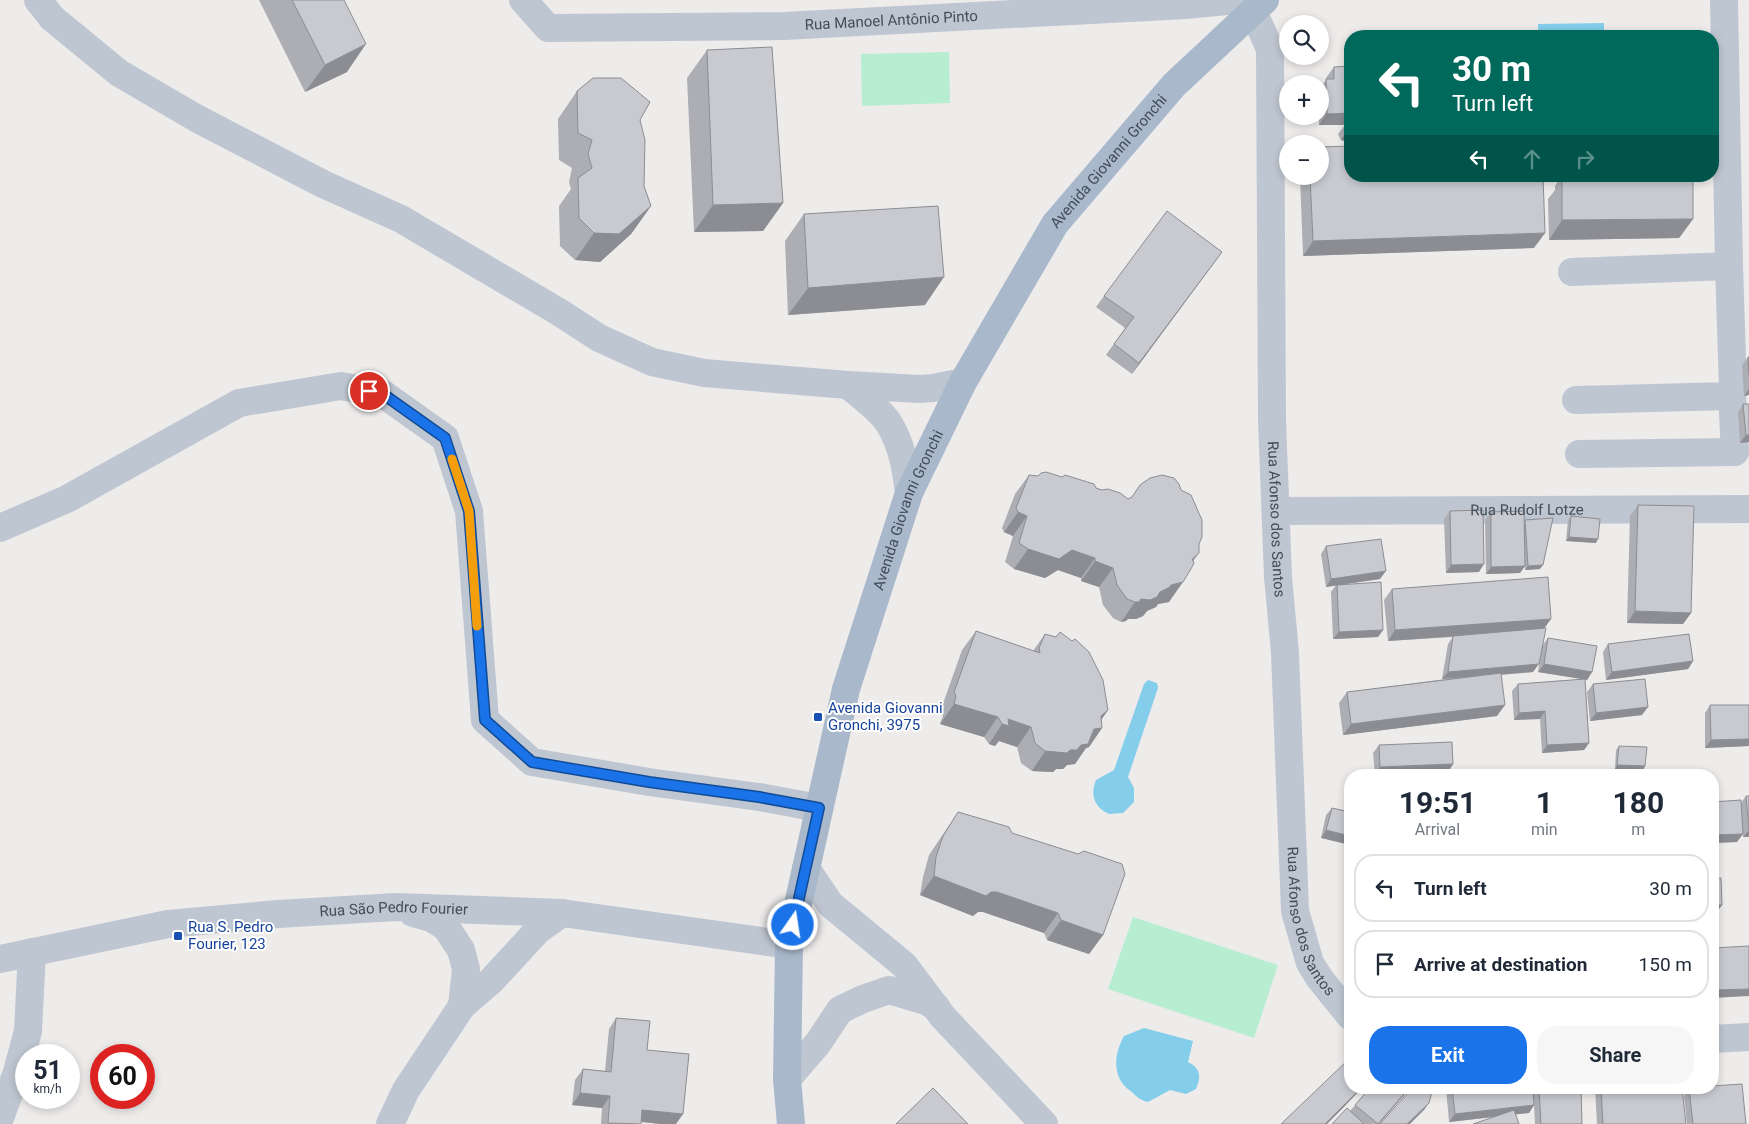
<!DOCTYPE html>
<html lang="en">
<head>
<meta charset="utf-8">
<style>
	body { margin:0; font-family:Roboto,sans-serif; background:#f6f6f7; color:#1f2937; height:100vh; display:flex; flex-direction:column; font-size:19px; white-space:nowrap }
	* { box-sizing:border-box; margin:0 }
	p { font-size:16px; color:#747a83 }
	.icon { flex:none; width:28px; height:28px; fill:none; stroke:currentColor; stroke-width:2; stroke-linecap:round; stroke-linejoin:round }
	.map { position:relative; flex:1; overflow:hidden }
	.drawer { position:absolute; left:1344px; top:769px; width:375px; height:325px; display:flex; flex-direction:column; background:#fff; border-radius:20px; box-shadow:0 2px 8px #0003 }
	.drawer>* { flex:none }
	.guide { position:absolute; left:1344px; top:30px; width:375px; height:152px; border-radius:20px; box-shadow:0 2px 8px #0003; background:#00695c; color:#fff; overflow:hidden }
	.fabs { position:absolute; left:1279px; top:15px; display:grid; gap:10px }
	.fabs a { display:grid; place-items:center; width:50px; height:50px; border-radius:50%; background:#fff; box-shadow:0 2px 8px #0003; font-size:25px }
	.speed { position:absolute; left:15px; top:1044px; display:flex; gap:10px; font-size:25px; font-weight:700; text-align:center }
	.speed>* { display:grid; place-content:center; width:65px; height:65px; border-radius:50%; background:#fff; box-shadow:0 2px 8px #0003; line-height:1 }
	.speed small { font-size:12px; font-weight:400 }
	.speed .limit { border:8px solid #d22; background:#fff; color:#111 }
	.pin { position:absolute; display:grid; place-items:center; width:42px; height:42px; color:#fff; margin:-21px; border:2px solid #fff; border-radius:50%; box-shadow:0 1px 5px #0007 }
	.me { position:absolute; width:55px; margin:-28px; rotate:13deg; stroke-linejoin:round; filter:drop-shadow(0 0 4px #0008) }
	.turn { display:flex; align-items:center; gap:18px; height:105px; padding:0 25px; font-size:22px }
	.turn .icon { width:65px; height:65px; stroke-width:2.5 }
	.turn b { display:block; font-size:35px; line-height:42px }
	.lanes { display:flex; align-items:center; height:48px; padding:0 25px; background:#0003; justify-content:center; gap:25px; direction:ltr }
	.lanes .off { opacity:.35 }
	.eta { display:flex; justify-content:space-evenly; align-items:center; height:85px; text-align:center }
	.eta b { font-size:30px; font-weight:700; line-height:35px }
	.button { display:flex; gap:10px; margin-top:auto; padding:10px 25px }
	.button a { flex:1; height:58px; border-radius:20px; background:#1a73e8; color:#fff; font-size:20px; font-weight:700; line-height:58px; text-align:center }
	.button a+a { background:#f6f6f7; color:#1f2937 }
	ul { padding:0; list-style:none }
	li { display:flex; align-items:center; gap:15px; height:68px; margin:0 10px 8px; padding:0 15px; border:2px solid #e0e1e3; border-radius:20px }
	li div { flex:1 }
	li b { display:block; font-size:19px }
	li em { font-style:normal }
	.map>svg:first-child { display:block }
	.green { fill:#b7eed1 }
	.water { fill:#84ceeb }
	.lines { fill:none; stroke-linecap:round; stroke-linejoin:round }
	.minor { stroke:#bec6d1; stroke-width:28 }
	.major { stroke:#aab8cb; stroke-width:28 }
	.wall { fill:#acaeb3 }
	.shaded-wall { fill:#8c8d92 }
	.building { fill:#c8cad0; stroke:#8c8d92 }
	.route-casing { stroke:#114b97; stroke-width:12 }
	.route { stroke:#1a73e8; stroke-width:9 }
	.slow { stroke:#f59e0b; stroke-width:9 }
	.transit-dot { fill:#1a4fb4; stroke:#fff; stroke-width:2 }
	.labels { text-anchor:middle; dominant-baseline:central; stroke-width:4; stroke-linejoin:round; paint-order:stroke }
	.street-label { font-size:15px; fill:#444d58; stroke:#fff }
	.transit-label { font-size:15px; fill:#164399; stroke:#fff; text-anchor:start }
</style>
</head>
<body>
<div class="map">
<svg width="1749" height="1124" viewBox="0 0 1749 1124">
	<rect width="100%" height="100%" fill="#eeebeb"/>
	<g class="green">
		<polygon points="949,52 950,103 862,106 861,54"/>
		<polygon points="1133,917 1278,965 1254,1038 1108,989"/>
	</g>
	<g class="water">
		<polygon points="1604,23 1604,36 1538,36 1538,24"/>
		<path d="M1148,680L1157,683L1158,688L1128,777L1134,788V802L1123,813L1109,814C1094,807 1090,795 1096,780L1114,770L1144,684Z"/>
		<path d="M1144,1028L1193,1041L1188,1062C1200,1068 1202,1076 1196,1089L1186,1094L1170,1090L1148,1102C1140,1100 1137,1097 1132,1092C1129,1090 1125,1087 1123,1084C1112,1070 1116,1050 1124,1036Z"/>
	</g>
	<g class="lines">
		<g class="minor">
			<polyline points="38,0 52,18 119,73 196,118 323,184 401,219 559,312 599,338 652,362 704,373 848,385 919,389 933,388 963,382"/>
			<path id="s1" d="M523,0L548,28L784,26L1186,5L1236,0"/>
			<path id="s2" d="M1253,11L1270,49L1272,420L1278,577L1285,653L1295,911L1310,963L1320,979L1350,1016"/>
			<polyline points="1572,272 1729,266"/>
			<path d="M848,385C861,396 878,408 888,422C902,444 906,468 909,493"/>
			<polyline points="1576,400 1729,396 1732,394 1733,389 1729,266 1724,0"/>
			<polyline points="1579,454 1735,452 1732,394"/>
			<path id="s3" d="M1276,511L1749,509"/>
			<polyline points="0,528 67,499 239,403 341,386 383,394 445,438 469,511 485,720 532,762 649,782 759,797 819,808"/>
			<polyline points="806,868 830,904 904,965 943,1017 1044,1124"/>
			<polyline points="413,913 431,918 446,927 461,950 466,969 462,1006"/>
			<path id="s4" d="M0,959L168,924L278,914L396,907L562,913L789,945"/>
			<polyline points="1712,1039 1749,1037"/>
			<polyline points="787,1079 818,1043 840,1010 863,999 889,990 926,1001 936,1007"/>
			<polyline points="0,1118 17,1072 28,1031 32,952"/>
			<polyline points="390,1124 406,1090 462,1006 491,981 538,930 562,913"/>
		</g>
		<path class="major" id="s5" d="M791,1124L787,1079L789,945L846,689L909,493L963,382L1055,224L1174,85L1265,0"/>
	</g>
	<g class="wall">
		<polygon points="259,0 344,0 347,72 305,92"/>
		<polygon points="707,50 783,203 763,231 694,232 687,78"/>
		<polygon points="1350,66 1350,142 1348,142 1341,140 1338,134 1345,125 1319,125 1319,116 1320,116 1320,88 1326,80 1326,78 1334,67"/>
		<polygon points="577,91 640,120 644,186 651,206 631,234 600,262 575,260 560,246 559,206 571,189 569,182 572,168 559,160 558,119"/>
		<polygon points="1300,176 1320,176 1534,248 1303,256"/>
		<polygon points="1561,176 1685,176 1693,219 1679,238 1549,240 1548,199 1555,190 1555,186"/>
		<polygon points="804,214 925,305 788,315 785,241"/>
		<polygon points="1222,252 1132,374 1106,355 1125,328 1096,307 1104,296"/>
		<polygon points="1748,357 1749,357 1749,395 1744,396 1742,365"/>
		<polygon points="1743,404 1749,404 1749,442 1740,443 1738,412"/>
		<polygon points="1029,475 1096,488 1128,499 1199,544 1199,553 1193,562 1169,602 1158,604 1156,607 1147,611 1143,616 1136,619 1128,619 1126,621 1121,622 1113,618 1103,605 1099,587 1081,581 1081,578 1058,570 1045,578 1014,569 1005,562 1013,536 1004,532 1002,528 1015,494"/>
		<polygon points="1638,505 1691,613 1683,624 1627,623 1630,516"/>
		<polygon points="1450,511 1479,572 1446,573 1444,519"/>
		<polygon points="1491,512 1524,521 1525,520 1540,569 1525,570 1525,564 1525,566 1520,573 1486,574 1485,520"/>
		<polygon points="1571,516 1596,543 1566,541 1568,520"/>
		<polygon points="1326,546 1380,579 1344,584 1383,630 1378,637 1333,639 1331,592 1336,585 1326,587 1321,554"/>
		<polygon points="1392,589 1551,619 1544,628 1533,672 1501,675 1497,716 1343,735 1339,703 1347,692 1454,678 1442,679 1448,644 1453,637 1388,641 1384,600"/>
		<polygon points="976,631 1033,651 1045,634 1108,710 1101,720 1102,728 1089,747 1086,748 1075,764 1067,765 1063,769 1056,769 1053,772 1032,771 1021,763 1017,747 999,741 995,746 989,744 984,737 940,724 943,716 940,712 962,650"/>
		<polygon points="1548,638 1592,672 1587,680 1585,680 1589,743 1584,750 1542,753 1540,719 1514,720 1512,691 1518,684 1585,679 1538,672 1542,646"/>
		<polygon points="1608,644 1693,661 1688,669 1606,680 1603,652"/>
		<polygon points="1593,684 1642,715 1590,721 1587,692"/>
		<polygon points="1710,705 1749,705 1749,746 1705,748 1705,713"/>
		<polygon points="1379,745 1453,764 1448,772 1375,775 1373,753"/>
		<polygon points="1619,746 1645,766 1643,770 1615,769 1616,750"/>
		<polygon points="1746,796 1749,837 1743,837 1742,827 1737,842 1712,843 1712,802 1741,803"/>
		<polygon points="1332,808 1350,812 1321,838 1326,815"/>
		<polygon points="958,812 1012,833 1103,935 1089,954 1047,940 1044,933 983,912 978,912 973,916 920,895 923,877 929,855"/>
		<polygon points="1350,890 1350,933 1349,933 1347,894"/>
		<polygon points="616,1018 676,1124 661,1124 641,1122 641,1124 601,1124 602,1108 572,1105 575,1080 583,1069 605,1071 609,1029"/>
		<polygon points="1370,1088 1410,1088 1379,1124 1332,1124 1350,1111"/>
		<polygon points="1446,1088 1533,1088 1534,1102 1533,1088 1581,1088 1582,1124 1535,1124 1534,1105 1529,1113 1449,1122"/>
		<polygon points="1595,1088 1682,1088 1686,1124 1597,1124"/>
		<polygon points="1689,1088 1746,1124 1687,1124 1684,1096"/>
	</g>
	<g class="shaded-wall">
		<polygon points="366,44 347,72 305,92 325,65"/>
		<polygon points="1350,113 1350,121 1346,123 1345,125 1319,125 1327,114"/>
		<polygon points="1349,129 1350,129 1350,142 1341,140"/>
		<polygon points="783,203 763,231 694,232 713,205"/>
		<polygon points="651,206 631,234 600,262 575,260 594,233"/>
		<polygon points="1693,219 1679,238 1549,240 1562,220"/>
		<polygon points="1545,233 1534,248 1303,256 1313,241"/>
		<polygon points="1222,252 1214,263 1132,374 1139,363"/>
		<polygon points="944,277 925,305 788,315 808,288"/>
		<polygon points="1749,389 1749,395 1744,396"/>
		<polygon points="1746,435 1749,435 1749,442 1740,443"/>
		<polygon points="1018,512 1027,516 1013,536 1004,532"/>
		<polygon points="1569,537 1598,539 1596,543 1566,541"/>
		<polygon points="1028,549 1072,550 1095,558 1081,578 1058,570 1045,578 1014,569"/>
		<polygon points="1095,561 1113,568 1099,587 1081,581"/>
		<polygon points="1484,564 1479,572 1446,573 1451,565"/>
		<polygon points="1543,565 1540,569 1525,570 1528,566"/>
		<polygon points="1525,566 1520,573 1486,574 1491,567"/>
		<polygon points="1386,571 1380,579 1326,587 1331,579"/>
		<polygon points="1183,582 1169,602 1158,604 1156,607 1147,611 1143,616 1136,619 1128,619 1126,621 1121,622 1135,602 1141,599 1160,592 1171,585"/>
		<polygon points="1635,611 1691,613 1683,624 1627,623"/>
		<polygon points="1551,619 1543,630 1388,641 1395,630"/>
		<polygon points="1383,630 1378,637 1333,639 1339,632"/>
		<polygon points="1693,661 1688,669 1606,680 1612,672"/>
		<polygon points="1539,664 1533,672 1442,679 1448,672"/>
		<polygon points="1544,664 1592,672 1587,680 1538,672"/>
		<polygon points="954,704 998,717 984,737 940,724"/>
		<polygon points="1505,705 1497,716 1343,735 1351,724"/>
		<polygon points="1648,707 1642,715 1590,721 1596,713"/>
		<polygon points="1108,710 1095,729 1102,728 1089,747 1086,748 1075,764 1067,765 1063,769 1056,769 1053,772 1032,771 1045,751 1070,750 1081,745 1101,716"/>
		<polygon points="1545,711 1540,719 1514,720 1519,713"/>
		<polygon points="1008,719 1031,727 1017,747 999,741 995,746 989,744 1002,724"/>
		<polygon points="1749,739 1749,746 1705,748 1711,740"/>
		<polygon points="1589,743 1584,750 1542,753 1547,745"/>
		<polygon points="1453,764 1448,772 1375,775 1380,767"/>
		<polygon points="1617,765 1645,766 1643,770 1615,769"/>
		<polygon points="1326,830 1350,836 1350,845 1321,838"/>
		<polygon points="1749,830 1749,837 1743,837"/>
		<polygon points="1743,834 1737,842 1712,843 1712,835"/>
		<polygon points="934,876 991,892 997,892 1058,913 1044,933 983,912 978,912 973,916 920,895"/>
		<polygon points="1712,905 1722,905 1717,912 1712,913"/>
		<polygon points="1061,920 1103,935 1089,954 1047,940"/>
		<polygon points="1749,989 1749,996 1712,998 1712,990"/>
		<polygon points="1361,1088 1362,1088 1343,1108 1327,1124 1325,1124"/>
		<polygon points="1409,1088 1410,1088 1379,1124 1377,1124"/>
		<polygon points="580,1093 610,1096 602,1108 572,1105"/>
		<polygon points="1429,1103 1424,1110 1410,1124 1407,1124"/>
		<polygon points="1534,1105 1529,1113 1449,1122 1455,1114"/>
		<polygon points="642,1110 683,1114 676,1124 661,1124 634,1121"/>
	</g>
	<g class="building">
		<polygon points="292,0 344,0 366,44 325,65"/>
		<polygon points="772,47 783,203 713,205 707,50"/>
		<polygon points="1350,66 1350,113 1327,114 1326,79 1334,79 1334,67"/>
		<polygon points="593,78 621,78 650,102 640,120 645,140 644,186 651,206 619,234 594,233 579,218 578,178 592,168 588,154 592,140 578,133 577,91"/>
		<polygon points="1349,118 1350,118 1350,129 1349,129 1346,123"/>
		<polygon points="1350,146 1350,176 1543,176 1545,233 1313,241 1310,176 1320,176 1320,147"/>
		<polygon points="1569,176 1685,176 1685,180 1693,179 1693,219 1562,220 1562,180 1569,180"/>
		<polygon points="938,206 944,277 808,288 804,214"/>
		<polygon points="1167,211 1222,252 1139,363 1114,344 1134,317 1104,296"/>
		<polygon points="1748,357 1749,357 1749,375"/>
		<polygon points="1743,404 1749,404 1749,435 1746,435"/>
		<polygon points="1046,472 1062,477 1065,475 1094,484 1096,488 1102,490 1108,489 1120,493 1128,499 1132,497 1140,485 1150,478 1162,475 1174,478 1179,484 1181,490 1191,495 1202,520 1202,537 1199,544 1199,553 1192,559 1194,563 1192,567 1183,582 1171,585 1170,587 1160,592 1157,597 1150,600 1141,599 1139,602 1135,602 1127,599 1117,585 1113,568 1095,561 1095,558 1072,550 1059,559 1028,549 1019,543 1027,516 1018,512 1016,508 1029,475 1038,476 1041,473"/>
		<polygon points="1638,505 1694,506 1691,613 1635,611"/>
		<polygon points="1483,510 1484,564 1451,565 1450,511"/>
		<polygon points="1524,511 1525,566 1491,567 1491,512"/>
		<polygon points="1571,516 1600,519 1598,539 1569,537"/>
		<polygon points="1553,518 1543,565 1528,566 1525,520"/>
		<polygon points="1381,539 1386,571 1331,579 1326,546"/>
		<polygon points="1548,577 1551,619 1395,630 1392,589"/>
		<polygon points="1381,582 1383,630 1339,632 1337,585"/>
		<polygon points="1546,628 1539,664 1448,672 1453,636"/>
		<polygon points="976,631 1040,653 1039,648 1045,634 1056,637 1060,632 1072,641 1075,639 1089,652 1103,680 1108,710 1101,716 1102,728 1094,729 1088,744 1081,745 1077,750 1070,750 1067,753 1045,751 1035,743 1031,727 1008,719 1009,726 1002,724 998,717 954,704 956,696 954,692"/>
		<polygon points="1689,634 1693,661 1612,672 1608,644"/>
		<polygon points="1548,638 1597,646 1592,672 1544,664"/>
		<polygon points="1501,673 1505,705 1351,724 1347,692"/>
		<polygon points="1585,679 1589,743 1547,745 1545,711 1519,713 1518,684"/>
		<polygon points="1645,679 1648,707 1596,713 1593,684"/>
		<polygon points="1710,705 1749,705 1749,739 1711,740"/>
		<polygon points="1452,742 1453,764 1380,767 1379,745"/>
		<polygon points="1619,746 1647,747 1645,766 1617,765"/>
		<polygon points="1746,796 1749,796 1749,830"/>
		<polygon points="1741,800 1743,834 1712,835 1712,802"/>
		<polygon points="1332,808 1350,812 1350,836 1326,830"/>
		<polygon points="958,812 1009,827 1012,833 1078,854 1084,851 1122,864 1125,874 1103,935 1061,920 1058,913 997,892 991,892 986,896 934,876 936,857 943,836"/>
		<polygon points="1721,878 1722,905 1712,905 1712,879"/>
		<polygon points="1749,946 1749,989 1712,990 1712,948"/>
		<polygon points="616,1018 650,1021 647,1050 689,1054 683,1114 642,1110 641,1124 608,1123 610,1096 580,1093 583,1069 611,1072"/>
		<polygon points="1350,1058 1350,1088 1361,1088 1325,1124 1281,1124"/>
		<polygon points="1742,1084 1746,1124 1693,1124 1689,1088 1712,1088 1712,1086"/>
		<polygon points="933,1088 968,1124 896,1124"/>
		<polygon points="1370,1088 1409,1088 1378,1124 1355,1105"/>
		<polygon points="1412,1088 1433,1088 1429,1103 1407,1124 1380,1124"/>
		<polygon points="1452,1088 1533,1088 1534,1105 1455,1114"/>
		<polygon points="1539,1088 1581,1088 1582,1124 1541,1124"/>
		<polygon points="1601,1088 1682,1088 1686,1124 1603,1124"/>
		<polygon points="1347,1108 1364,1124 1332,1124"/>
		<polygon points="1514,1110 1519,1124 1473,1124"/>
	</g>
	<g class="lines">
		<defs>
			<polyline id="route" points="369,391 383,394 445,438 469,511 485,720 532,762 649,782 759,797 819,808 793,925"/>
		</defs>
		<use href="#route" class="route-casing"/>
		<use href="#route" class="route"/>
		<polyline class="slow" points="452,459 469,511 477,626"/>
	</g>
	<g class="transit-dot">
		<rect x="813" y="712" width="10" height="10" rx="2.5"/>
		<rect x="173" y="931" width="10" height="10" rx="2.5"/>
	</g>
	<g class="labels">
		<g class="street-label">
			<text stroke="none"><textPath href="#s1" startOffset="381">Rua Manoel Antônio Pinto</textPath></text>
			<text stroke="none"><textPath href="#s5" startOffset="1036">Avenida Giovanni Gronchi</textPath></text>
			<text stroke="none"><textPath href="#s5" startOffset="631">Avenida Giovanni Gronchi</textPath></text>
			<text stroke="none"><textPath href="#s3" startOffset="251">Rua Rudolf Lotze</textPath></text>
			<text stroke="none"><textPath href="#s2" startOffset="512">Rua Afonso dos Santos</textPath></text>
			<text stroke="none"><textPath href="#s4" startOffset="398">Rua São Pedro Fourier</textPath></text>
			<text stroke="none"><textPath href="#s2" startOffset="918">Rua Afonso dos Santos</textPath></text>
		</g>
		<g class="transit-label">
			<text x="828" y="708">Avenida Giovanni<tspan x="828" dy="17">Gronchi, 3975</tspan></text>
			<text x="188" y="927">Rua S. Pedro<tspan x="188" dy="17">Fourier, 123</tspan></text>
		</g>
	</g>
</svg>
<div class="fabs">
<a><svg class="icon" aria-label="search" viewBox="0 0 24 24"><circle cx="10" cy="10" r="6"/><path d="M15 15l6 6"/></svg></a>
<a>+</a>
<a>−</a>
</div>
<div class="speed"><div>51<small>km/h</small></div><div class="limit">60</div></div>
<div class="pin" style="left:369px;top:391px;background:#d93025"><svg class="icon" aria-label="arrive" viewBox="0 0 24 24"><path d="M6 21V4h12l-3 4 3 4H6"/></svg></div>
<svg class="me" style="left:793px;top:925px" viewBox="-20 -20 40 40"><circle r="17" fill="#1a73e8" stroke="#fff" stroke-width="3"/><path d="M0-11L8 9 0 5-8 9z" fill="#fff"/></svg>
<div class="guide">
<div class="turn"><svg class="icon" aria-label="left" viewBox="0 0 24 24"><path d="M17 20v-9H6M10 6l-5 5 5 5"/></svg><div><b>30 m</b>Turn left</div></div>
<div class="lanes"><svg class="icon" aria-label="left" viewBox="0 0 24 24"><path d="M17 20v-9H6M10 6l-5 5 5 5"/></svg><svg class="icon off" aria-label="ahead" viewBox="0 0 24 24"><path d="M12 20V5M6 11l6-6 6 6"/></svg><svg class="icon off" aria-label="right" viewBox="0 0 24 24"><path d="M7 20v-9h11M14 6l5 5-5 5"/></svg></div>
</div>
<section class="drawer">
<div class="eta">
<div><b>19:51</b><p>Arrival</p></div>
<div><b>1</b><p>min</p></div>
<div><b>180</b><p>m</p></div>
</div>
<ul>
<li><svg class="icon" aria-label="left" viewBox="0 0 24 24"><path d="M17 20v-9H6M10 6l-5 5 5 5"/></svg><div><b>Turn left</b></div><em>30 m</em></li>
<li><svg class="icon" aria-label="arrive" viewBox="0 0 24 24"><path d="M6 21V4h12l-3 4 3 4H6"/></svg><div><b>Arrive at destination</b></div><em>150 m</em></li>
</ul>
<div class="button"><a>Exit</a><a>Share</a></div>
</section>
</div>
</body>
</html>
